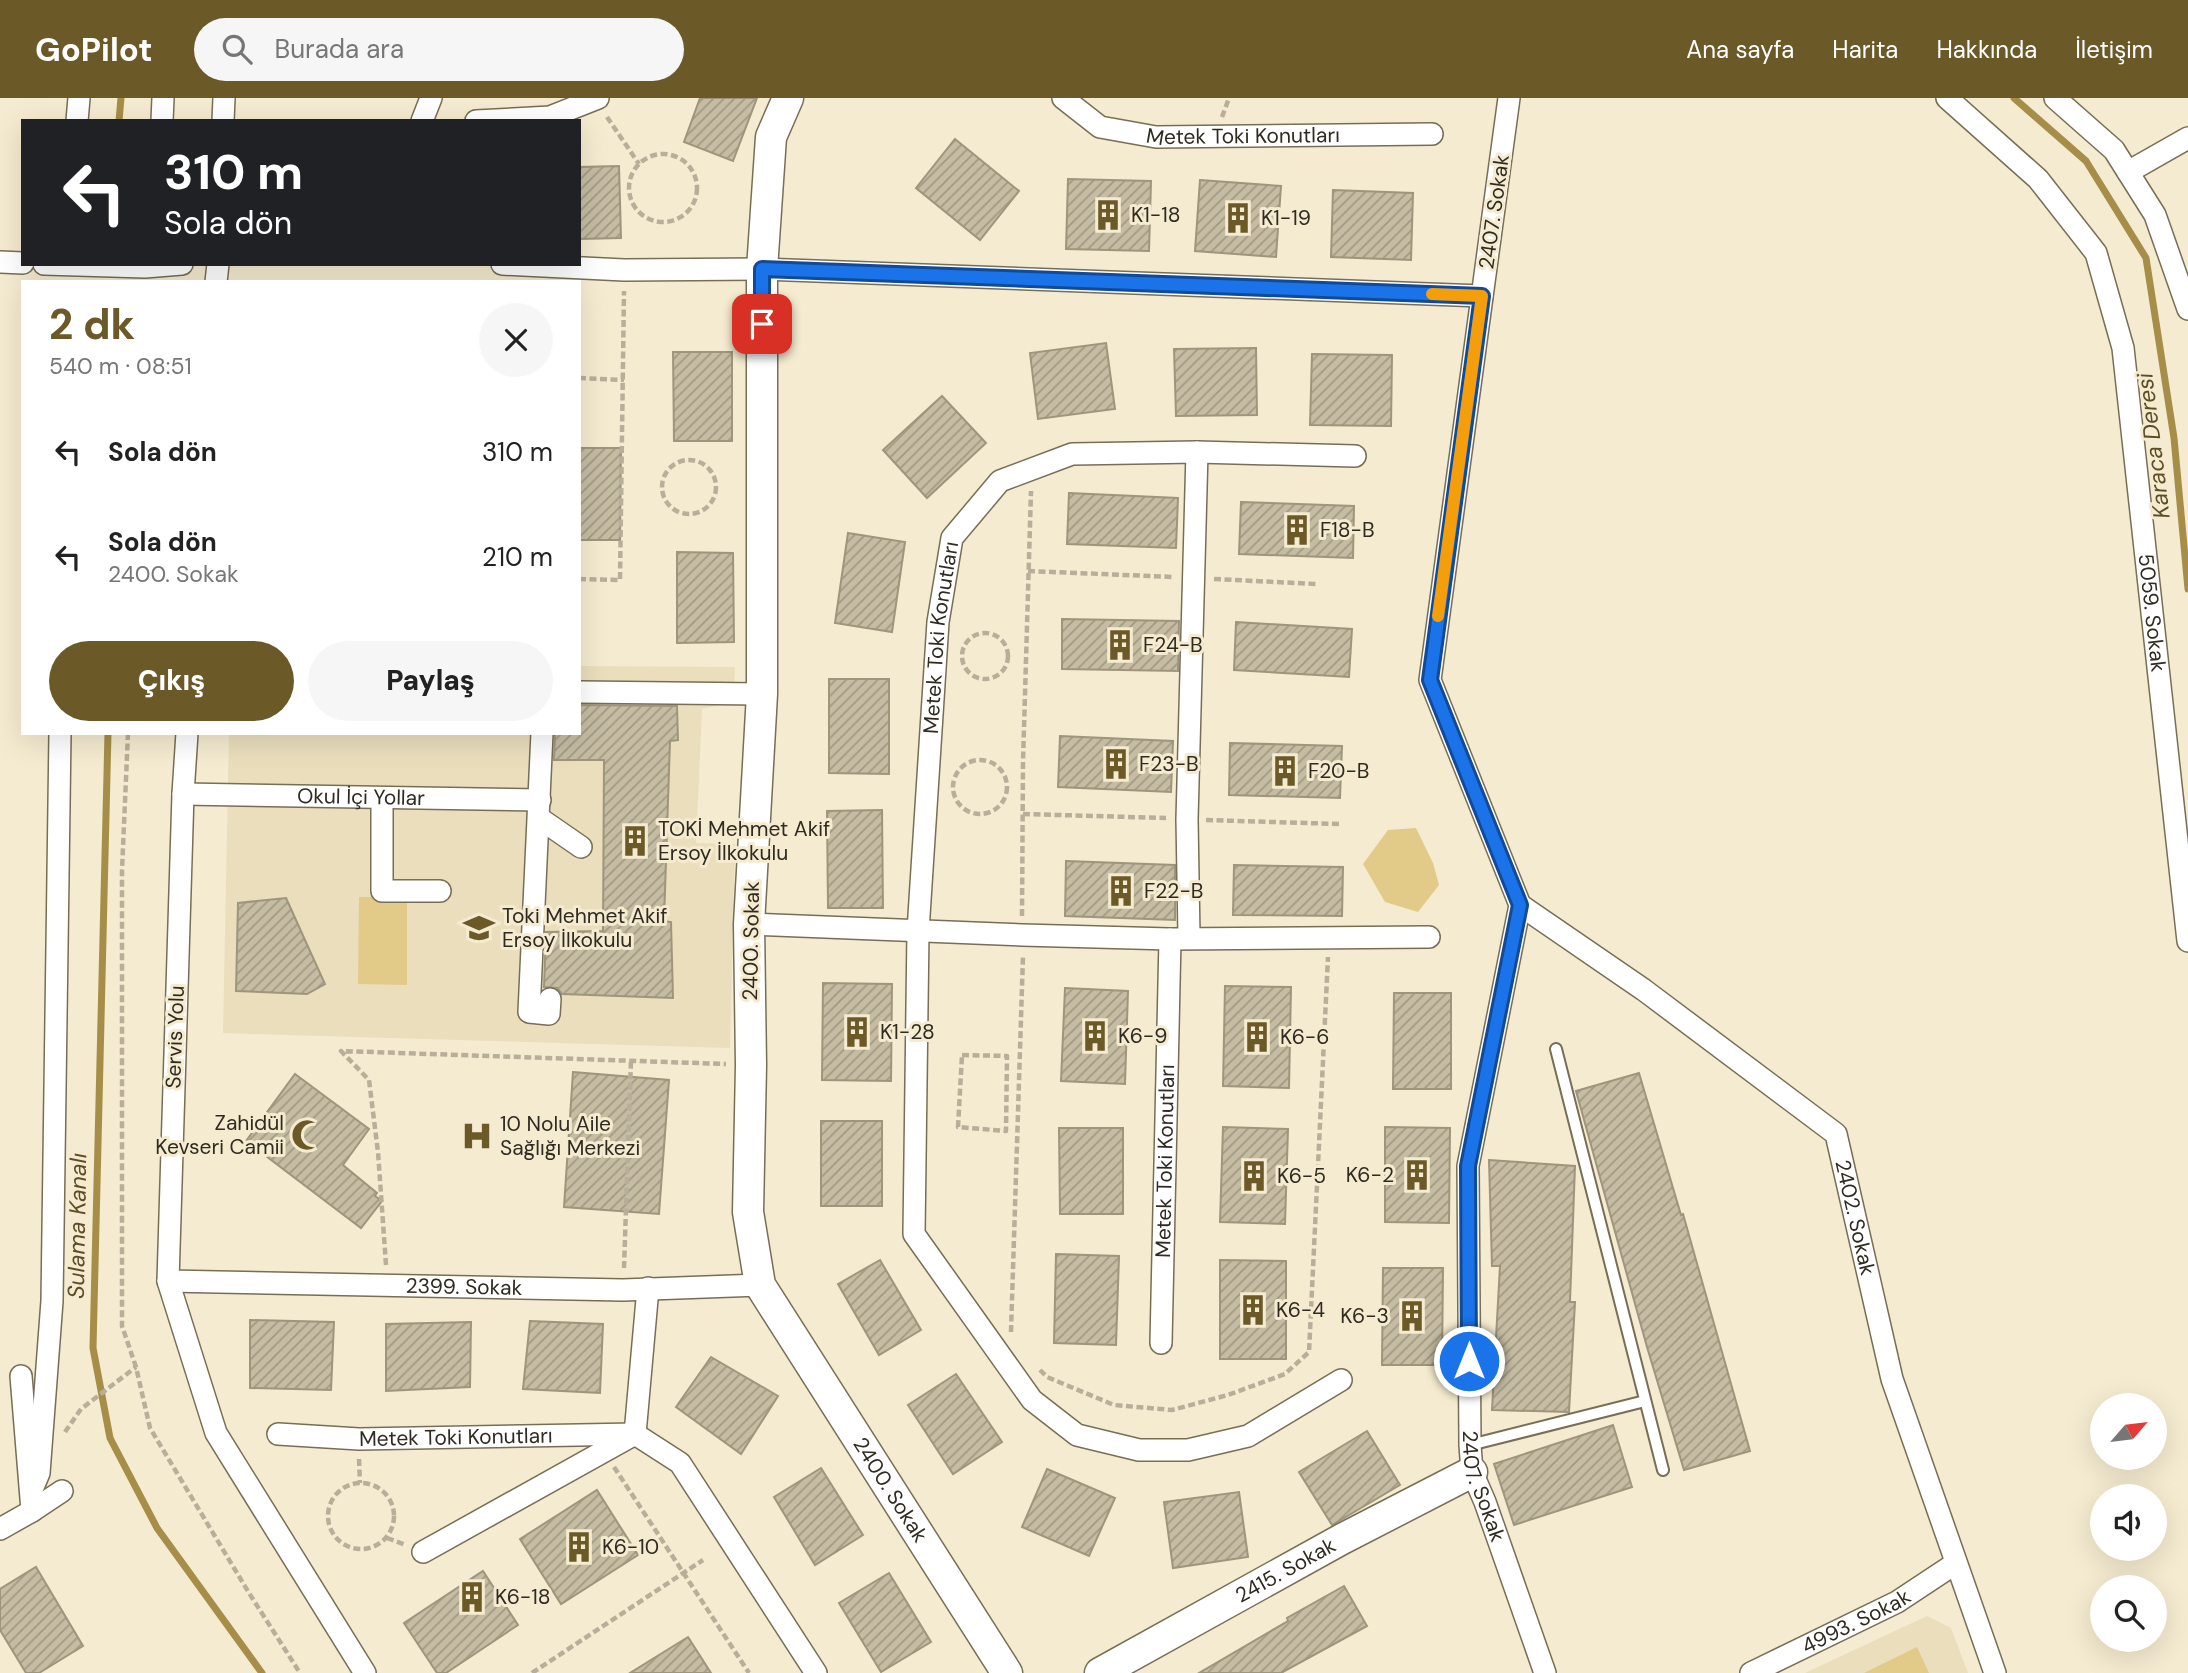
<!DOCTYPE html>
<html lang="tr">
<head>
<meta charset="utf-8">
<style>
	body { margin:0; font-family:"DM Sans",sans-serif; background:#f6f6f6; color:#222; height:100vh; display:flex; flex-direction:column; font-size:26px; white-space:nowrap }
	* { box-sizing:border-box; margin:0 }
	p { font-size:23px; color:#767676 }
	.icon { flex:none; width:38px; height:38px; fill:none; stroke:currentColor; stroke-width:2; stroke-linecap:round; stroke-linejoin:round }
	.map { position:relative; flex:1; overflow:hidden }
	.panel { position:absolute; left:21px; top:182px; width:560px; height:455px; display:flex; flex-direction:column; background:#fff; border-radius:0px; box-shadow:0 7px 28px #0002 }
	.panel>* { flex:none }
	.banner { position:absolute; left:21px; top:21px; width:560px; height:147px; border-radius:0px; box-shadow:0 7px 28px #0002; background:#202124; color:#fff; overflow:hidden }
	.needle { width:46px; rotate:62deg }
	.controls { position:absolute; left:2090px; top:1295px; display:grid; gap:14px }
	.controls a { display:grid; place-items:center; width:77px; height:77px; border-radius:50%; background:#fff; box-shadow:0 7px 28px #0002; font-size:35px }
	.pin { position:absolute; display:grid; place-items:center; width:60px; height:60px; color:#fff; margin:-30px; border-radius:14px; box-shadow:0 4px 10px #0006 }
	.me { position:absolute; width:77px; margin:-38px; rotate:0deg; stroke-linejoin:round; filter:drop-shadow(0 0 5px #0008) }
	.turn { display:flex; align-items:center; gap:24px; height:147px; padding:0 28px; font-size:32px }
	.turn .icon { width:91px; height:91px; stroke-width:2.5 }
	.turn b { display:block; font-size:49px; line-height:60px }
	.round { display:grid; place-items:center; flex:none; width:74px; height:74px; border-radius:37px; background:#f6f6f6 }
	.summary { display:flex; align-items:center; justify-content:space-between; height:119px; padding:0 28px }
	h1 { font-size:42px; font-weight:800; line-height:52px; color:#6b5a28 }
	.action { display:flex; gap:14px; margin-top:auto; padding:14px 28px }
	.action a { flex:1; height:80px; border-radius:42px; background:#6b5a28; color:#fff; font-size:28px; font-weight:800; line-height:80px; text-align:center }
	.action a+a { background:#f6f6f6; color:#222 }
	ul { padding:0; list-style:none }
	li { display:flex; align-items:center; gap:21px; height:105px; padding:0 28px }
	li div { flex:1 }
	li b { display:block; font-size:26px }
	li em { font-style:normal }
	header { display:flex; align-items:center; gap:42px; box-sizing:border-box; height:98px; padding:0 35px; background:#6b5a28; color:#fff }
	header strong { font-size:33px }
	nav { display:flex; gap:38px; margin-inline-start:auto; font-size:24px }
	.search { width:490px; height:63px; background:#f6f6f6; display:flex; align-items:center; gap:18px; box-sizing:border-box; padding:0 24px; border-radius:38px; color:#767676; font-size:26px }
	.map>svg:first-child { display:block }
	.built { fill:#eadebd }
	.garden { fill:#e2ca88 }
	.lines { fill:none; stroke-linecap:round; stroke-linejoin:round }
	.stream { stroke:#a68e48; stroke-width:7 }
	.building { fill:url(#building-hatch); stroke:#9e957c; stroke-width:2 }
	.lane-casing { stroke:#766e56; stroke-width:14 }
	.street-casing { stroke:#766e56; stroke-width:24 }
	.secondary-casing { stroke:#766e56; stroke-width:33 }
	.path { stroke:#b7af99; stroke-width:4.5; stroke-dasharray:7 3.5; stroke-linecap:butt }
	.lane { stroke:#fff; stroke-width:10 }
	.street { stroke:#fff; stroke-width:21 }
	.secondary { stroke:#fff; stroke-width:30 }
	.route-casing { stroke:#114b97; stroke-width:18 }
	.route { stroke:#1a73e8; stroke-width:12 }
	.slow { stroke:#f59e0b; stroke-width:12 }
	.labels { text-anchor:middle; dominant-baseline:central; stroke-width:6; stroke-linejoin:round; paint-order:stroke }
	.street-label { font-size:21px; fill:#2f2b21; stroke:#f5ebd0 }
	.poi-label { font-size:21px; fill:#2f2b21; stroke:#f5ebd0; text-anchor:start }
	.water-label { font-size:23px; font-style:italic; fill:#5b4d25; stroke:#f5ebd0 }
</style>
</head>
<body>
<header>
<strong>GoPilot</strong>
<div class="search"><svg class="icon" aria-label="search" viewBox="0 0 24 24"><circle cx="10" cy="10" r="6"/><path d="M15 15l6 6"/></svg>Burada ara</div>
<nav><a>Ana sayfa</a><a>Harita</a><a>Hakkında</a><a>İletişim</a></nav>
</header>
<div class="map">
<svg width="2188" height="1575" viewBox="0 0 2188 1575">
	<defs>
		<pattern id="building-hatch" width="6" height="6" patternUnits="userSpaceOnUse" patternTransform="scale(1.75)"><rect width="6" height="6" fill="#c5bca2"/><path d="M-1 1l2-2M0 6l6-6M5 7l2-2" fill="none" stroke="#a09984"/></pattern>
	</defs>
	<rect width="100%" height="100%" fill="#f5ebd0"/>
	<g class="built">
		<polygon points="579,568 735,569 733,604 702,611 696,745 735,746 730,950 223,935 229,635 579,635"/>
		<polygon points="1927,1518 1951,1530 1968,1575 1805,1575"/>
	</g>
	<g class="garden">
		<polygon points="1416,730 1433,765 1439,787 1418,814 1385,804 1363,766 1388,732"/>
		<polygon points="359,799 407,799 407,887 358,886"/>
		<polygon points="1917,1549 1929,1575 1864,1575"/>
	</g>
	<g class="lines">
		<g class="stream">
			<polyline points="2014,0 2086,63 2146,160 2174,340 2188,491"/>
			<polyline points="119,23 121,0"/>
			<polyline points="108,635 93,1250 110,1340 157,1430 262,1575"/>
		</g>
	</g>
	<g class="building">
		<polygon points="700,0 757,0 733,63 684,44"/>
		<polygon points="955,41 1019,93 980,142 916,90"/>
		<polygon points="619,68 621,140 579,141 579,69"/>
		<polygon points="1068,81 1151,83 1149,153 1066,151"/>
		<polygon points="1200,82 1281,88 1276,159 1195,153"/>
		<polygon points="1333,92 1413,95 1411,162 1331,159"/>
		<polygon points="1106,245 1115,311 1038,321 1030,255"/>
		<polygon points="1256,250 1257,317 1176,318 1174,251"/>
		<polygon points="673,254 732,254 732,343 674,343"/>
		<polygon points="1312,256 1392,257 1391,328 1310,327"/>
		<polygon points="942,298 986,345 927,400 883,352"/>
		<polygon points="579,350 621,350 620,442 579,442"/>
		<polygon points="1069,395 1178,400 1176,450 1067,446"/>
		<polygon points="1241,404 1354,408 1353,460 1239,456"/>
		<polygon points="848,435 905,444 892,534 835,525"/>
		<polygon points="677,454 733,455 734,544 677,545"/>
		<polygon points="1062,521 1179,523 1178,573 1062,571"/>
		<polygon points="1236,524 1352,531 1349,579 1234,572"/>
		<polygon points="829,581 889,581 889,676 829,675"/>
		<polygon points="579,607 677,608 678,642 670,643 664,823 671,824 673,900 562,896 557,890 544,889 546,834 603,833 604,662 554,662 555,635 579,635"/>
		<polygon points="1060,638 1173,643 1171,694 1058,689"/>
		<polygon points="1230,645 1342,648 1340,700 1229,697"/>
		<polygon points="882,712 883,810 828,810 827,713"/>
		<polygon points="1066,763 1175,767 1175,822 1065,818"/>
		<polygon points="1234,767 1343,769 1342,818 1233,817"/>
		<polygon points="286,800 325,886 307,896 236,893 238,805"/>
		<polygon points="823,885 892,886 891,983 822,982"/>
		<polygon points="1225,888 1291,889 1289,990 1223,988"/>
		<polygon points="1065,890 1128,893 1125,986 1061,983"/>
		<polygon points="1394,895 1451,895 1451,991 1393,991"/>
		<polygon points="573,974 669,982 659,1116 564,1109"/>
		<polygon points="1639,975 1681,1117 1683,1116 1750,1353 1684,1372 1647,1249 1576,993"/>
		<polygon points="295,976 369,1031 343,1067 377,1095 375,1098 382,1103 361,1130 246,1043"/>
		<rect x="821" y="1023" width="61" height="85"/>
		<polygon points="1223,1029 1288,1031 1285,1126 1220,1124"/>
		<polygon points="1385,1029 1450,1030 1449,1125 1385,1124"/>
		<polygon points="1059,1030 1123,1030 1123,1116 1060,1116"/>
		<polygon points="1489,1062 1575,1068 1570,1204 1575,1204 1569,1314 1492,1312 1500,1168 1492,1168"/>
		<polygon points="1056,1156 1119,1158 1116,1247 1054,1245"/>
		<polygon points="880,1162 921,1232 879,1257 838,1186"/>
		<polygon points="1220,1162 1286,1163 1286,1261 1220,1261"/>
		<polygon points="1383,1170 1443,1170 1442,1267 1382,1267"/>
		<polygon points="250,1222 334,1224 331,1292 250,1290"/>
		<polygon points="530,1223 603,1226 600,1295 523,1291"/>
		<polygon points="471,1224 470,1289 386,1293 386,1226"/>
		<polygon points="711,1259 778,1298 741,1356 676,1309"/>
		<polygon points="956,1276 1002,1344 953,1376 908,1307"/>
		<polygon points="1613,1327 1632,1389 1514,1427 1494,1366"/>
		<polygon points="1367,1333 1400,1387 1332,1427 1299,1374"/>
		<polygon points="821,1370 863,1437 815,1467 774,1399"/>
		<polygon points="1047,1371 1115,1400 1089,1458 1022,1429"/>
		<polygon points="597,1392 638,1457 561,1506 520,1441"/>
		<polygon points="1239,1394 1248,1459 1173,1470 1164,1404"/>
		<polygon points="36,1469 83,1548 39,1575 26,1575 0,1532 0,1491"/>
		<polygon points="483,1473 518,1527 446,1575 437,1575 404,1525"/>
		<polygon points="889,1475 931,1544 881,1574 839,1505"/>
		<polygon points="1344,1488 1367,1528 1281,1575 1199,1575 1288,1523 1287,1520"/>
		<polygon points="688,1539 711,1575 630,1575"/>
	</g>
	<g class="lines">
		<defs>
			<g id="lane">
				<polyline points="1556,951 1663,1372"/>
				<polyline points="1470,1347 1645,1303"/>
			</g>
			<g id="street">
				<path id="s1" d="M1063,0L1100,29L1156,39L1432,36"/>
				<path id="s2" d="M1509,0L1430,582L1520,807L1468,1068L1470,1347L1472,1374L1485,1404L1545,1575"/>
				<path id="s3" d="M1947,0L2038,81L2096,155L2123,250L2188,843"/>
				<polyline points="2055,0 2114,52 2155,117 2188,211"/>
				<polyline points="77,23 79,0"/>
				<polyline points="162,23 163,0"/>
				<polyline points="223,23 224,0"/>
				<polyline points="422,23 431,0"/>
				<polyline points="476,23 550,19 598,0"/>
				<polyline points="2128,74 2188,40"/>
				<polyline points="0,164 23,165"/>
				<polyline points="44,166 145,169 182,166"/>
				<polyline points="502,166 624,172 762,171 1482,198"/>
				<polyline points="216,184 218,166"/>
				<polyline points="579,594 762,596"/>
				<polyline points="187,635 183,696 168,1183 216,1335 365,1575"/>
				<polyline points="542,635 529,914 549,916 550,901"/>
				<path id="s4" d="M183,696L540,702"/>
				<polyline points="382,700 382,793 440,793"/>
				<polyline points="539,720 581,749"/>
				<path id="s5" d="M1520,807L1644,892L1836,1036L1892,1281L1995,1575"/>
				<polyline points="749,826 1022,837 1170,841 1429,839"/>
				<polyline points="1189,839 1187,721 1197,354"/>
				<path id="s6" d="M168,1183L623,1192L760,1187"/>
				<path id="s7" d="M1161,1245L1170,841"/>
				<polyline points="21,1278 32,1413"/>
				<path id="s8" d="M1341,1282L1248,1338L1188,1352H1139L1077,1337L1032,1302L914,1136L918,833L938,524L952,440L1000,383L1072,356L1197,354L1355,358"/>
				<path id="s9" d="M278,1336L359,1341L635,1336L680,1365L816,1575"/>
				<polyline points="31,1394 39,1375 52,1203 60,635"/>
				<polyline points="0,1431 32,1413 62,1393"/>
				<polyline points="423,1454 635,1336 648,1190"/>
				<path id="s10" d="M1751,1575L1897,1504L1956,1465"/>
			</g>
			<g id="secondary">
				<path id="s11" d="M788,0L771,39L762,171V596L749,826L751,967L748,1114L760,1187L1007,1575"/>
				<path id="s12" d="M1100,1575L1342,1441L1472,1374"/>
			</g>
		</defs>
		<use href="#lane" class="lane-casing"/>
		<use href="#street" class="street-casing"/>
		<use href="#secondary" class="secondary-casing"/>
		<g class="path">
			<polyline points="607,19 639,66"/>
			<polyline points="1222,19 1229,0"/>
			<circle cx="663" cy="90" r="34"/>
			<polyline points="579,280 624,282"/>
			<circle cx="689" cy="389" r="27"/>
			<polyline points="1028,473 1174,479"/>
			<polyline points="579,481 620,482 624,193"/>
			<polyline points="1214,481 1316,486"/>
			<circle cx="985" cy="558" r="23"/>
			<polyline points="128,635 122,772 122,1228 136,1269 150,1330 249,1495 300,1575"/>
			<circle cx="980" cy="689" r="27"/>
			<polyline points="1023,716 1166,720"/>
			<polyline points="1206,722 1340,726"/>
			<polyline points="1022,818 1023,664 1031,393"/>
			<polygon points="962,957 1007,958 1006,1033 958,1029"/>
			<polyline points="386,1167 378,1054 369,982 341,953 726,966"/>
			<polyline points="624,1170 631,962"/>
			<polyline points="1011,1234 1023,858"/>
			<polyline points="1040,1272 1047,1279 1114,1307 1172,1312 1228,1297 1285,1276 1309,1254 1328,859"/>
			<polyline points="65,1334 81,1311 136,1269"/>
			<polyline points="359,1361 360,1385"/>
			<polyline points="614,1369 749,1575"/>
			<circle cx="361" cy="1418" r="33"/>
			<polyline points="387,1440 406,1447"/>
			<polyline points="532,1575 703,1462"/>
		</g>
		<use href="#lane" class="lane"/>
		<use href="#street" class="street"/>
		<use href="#secondary" class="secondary"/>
	</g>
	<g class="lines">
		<defs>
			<polyline id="route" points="762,226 762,171 1482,198 1430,582 1520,807 1468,1068 1469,1263"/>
		</defs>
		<use href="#route" class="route-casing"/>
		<use href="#route" class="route"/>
		<polyline class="slow" points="1432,196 1482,198 1438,518"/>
	</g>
	<defs>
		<symbol id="building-bare" viewBox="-9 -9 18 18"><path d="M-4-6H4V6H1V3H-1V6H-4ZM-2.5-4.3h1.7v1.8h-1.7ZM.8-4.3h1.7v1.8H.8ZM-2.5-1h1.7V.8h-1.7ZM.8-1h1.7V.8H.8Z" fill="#6b5a28" stroke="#f5ebd0" stroke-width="2.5" paint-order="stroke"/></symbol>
		<symbol id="school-bare" viewBox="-9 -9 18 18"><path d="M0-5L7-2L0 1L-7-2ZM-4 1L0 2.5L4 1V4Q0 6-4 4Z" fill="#6b5a28" stroke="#f5ebd0" stroke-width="2.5" paint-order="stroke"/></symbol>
		<symbol id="mosque-bare" viewBox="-9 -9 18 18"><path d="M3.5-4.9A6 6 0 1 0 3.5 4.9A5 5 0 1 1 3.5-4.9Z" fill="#6b5a28" stroke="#f5ebd0" stroke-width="2.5" paint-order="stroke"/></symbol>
		<symbol id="hospital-bare" viewBox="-9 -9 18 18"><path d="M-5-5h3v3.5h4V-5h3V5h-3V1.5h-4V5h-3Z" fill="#6b5a28" stroke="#f5ebd0" stroke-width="2.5" paint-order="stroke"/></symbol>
	</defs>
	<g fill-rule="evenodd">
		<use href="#building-bare" x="1086" y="95" width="44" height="44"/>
		<use href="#building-bare" x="1216" y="98" width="44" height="44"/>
		<use href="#building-bare" x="1275" y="410" width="44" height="44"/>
		<use href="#building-bare" x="1098" y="525" width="44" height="44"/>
		<use href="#building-bare" x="1094" y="644" width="44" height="44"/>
		<use href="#building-bare" x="1263" y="651" width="44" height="44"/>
		<use href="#building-bare" x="613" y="721" width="44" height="44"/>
		<use href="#building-bare" x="1099" y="771" width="44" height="44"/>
		<use href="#school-bare" x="457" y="808" width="44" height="44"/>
		<use href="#building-bare" x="835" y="912" width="44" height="44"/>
		<use href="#building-bare" x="1073" y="916" width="44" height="44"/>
		<use href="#building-bare" x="1235" y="917" width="44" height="44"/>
		<use href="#mosque-bare" x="285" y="1015" width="44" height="44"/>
		<use href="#hospital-bare" x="455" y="1016" width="44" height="44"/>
		<use href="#building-bare" x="1395" y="1055" width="44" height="44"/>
		<use href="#building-bare" x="1232" y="1056" width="44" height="44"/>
		<use href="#building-bare" x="1231" y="1190" width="44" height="44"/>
		<use href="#building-bare" x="1390" y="1196" width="44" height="44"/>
		<use href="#building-bare" x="557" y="1427" width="44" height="44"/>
		<use href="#building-bare" x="450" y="1477" width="44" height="44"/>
	</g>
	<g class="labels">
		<g class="street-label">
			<text stroke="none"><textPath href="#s1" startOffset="191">Metek Toki Konutları</textPath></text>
			<text transform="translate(1494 114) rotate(-82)">2407. Sokak</text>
			<text stroke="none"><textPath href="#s3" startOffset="581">5059. Sokak</textPath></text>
			<text stroke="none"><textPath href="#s8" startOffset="1141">Metek Toki Konutları</textPath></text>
			<text stroke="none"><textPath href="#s4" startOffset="178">Okul İçi Yollar</textPath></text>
			<text transform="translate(751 843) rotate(-89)">2400. Sokak</text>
			<text transform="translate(175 939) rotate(-88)">Servis Yolu</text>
			<text stroke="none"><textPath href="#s7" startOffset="182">Metek Toki Konutları</textPath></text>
			<text stroke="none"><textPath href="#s5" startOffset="476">2402. Sokak</textPath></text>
			<text stroke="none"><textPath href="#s6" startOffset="296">2399. Sokak</textPath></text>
			<text stroke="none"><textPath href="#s9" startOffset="178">Metek Toki Konutları</textPath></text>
			<text stroke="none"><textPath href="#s2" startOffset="1418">2407. Sokak</textPath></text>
			<text stroke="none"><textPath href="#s11" startOffset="1435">2400. Sokak</textPath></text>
			<text stroke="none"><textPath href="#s12" startOffset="212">2415. Sokak</textPath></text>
			<text stroke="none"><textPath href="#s10" startOffset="117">4993. Sokak</textPath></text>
		</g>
		<g class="poi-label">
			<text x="1131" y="117">K1-18</text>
			<text x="1261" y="120">K1-19</text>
			<text x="1320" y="432">F18-B</text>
			<text x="1143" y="547">F24-B</text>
			<text x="1139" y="666">F23-B</text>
			<text x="1308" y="673">F20-B</text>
			<text x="658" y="731">TOKİ Mehmet Akif<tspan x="658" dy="24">Ersoy İlkokulu</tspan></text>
			<text x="1144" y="793">F22-B</text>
			<text x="502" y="818">Toki Mehmet Akif<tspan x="502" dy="24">Ersoy İlkokulu</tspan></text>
			<text x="880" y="934">K1-28</text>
			<text x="1118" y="938">K6-9</text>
			<text x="1280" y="939">K6-6</text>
			<text x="284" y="1025" text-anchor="end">Zahidül<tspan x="284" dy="24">Kevseri Camii</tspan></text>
			<text x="500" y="1026">10 Nolu Aile<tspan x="500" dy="24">Sağlığı Merkezi</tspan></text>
			<text x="1394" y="1077" text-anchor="end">K6-2</text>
			<text x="1277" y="1078">K6-5</text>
			<text x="1276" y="1212">K6-4</text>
			<text x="1389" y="1218" text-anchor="end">K6-3</text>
			<text x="602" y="1449">K6-10</text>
			<text x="495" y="1499">K6-18</text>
		</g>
		<g class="water-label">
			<text transform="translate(2153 348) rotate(-97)">Karaca Deresi</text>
			<text transform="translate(77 1128) rotate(-89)">Sulama Kanalı</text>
		</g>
	</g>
</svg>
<div class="controls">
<a><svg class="needle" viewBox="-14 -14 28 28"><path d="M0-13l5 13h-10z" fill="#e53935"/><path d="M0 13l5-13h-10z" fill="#767676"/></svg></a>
<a><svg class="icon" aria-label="sound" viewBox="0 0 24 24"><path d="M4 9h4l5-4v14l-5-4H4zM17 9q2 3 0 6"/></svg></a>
<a><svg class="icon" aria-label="search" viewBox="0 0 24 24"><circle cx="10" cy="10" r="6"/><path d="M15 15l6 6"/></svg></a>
</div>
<div class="pin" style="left:762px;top:226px;background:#d93025"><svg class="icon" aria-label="arrive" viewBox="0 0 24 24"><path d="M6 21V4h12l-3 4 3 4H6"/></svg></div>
<svg class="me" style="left:1469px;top:1263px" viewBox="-20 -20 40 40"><circle r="17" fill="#1a73e8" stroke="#fff" stroke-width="3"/><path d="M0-11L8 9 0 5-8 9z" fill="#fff"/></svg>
<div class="banner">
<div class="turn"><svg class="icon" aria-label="left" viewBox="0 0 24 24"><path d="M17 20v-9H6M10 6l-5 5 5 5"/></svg><div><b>310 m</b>Sola dön</div></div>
</div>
<section class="panel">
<div class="summary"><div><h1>2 dk</h1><p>540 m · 08:51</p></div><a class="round"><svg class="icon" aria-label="close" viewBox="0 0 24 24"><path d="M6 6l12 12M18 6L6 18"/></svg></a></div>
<ul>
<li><svg class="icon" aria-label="left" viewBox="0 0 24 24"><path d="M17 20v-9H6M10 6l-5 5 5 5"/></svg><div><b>Sola dön</b></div><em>310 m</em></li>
<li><svg class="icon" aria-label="left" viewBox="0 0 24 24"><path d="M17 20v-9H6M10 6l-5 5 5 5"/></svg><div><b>Sola dön</b><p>2400. Sokak</p></div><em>210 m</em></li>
</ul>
<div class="action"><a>Çıkış</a><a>Paylaş</a></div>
</section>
</div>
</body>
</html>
